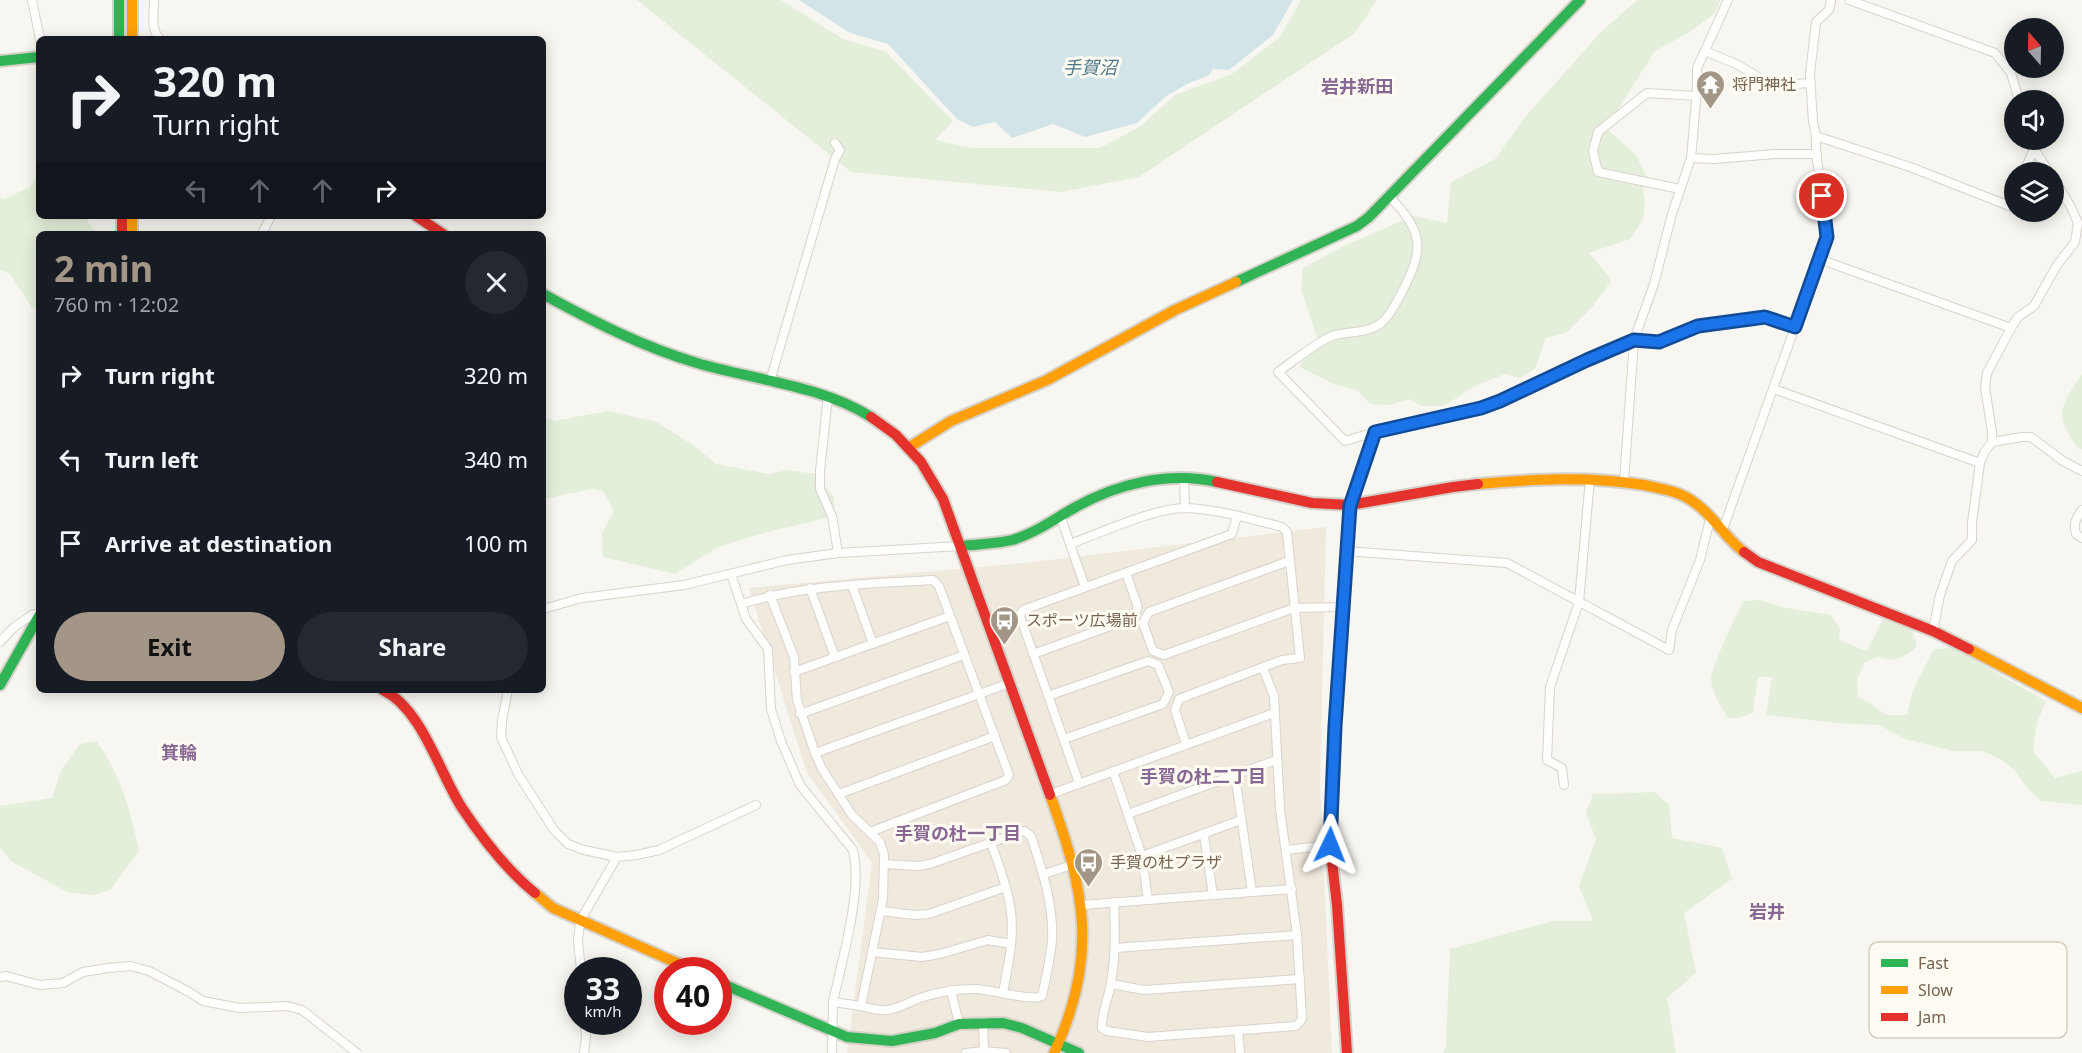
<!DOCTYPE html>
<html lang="en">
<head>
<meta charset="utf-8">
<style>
	body { margin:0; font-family:"Noto Sans","Noto Sans JP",sans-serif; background:#242831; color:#f1f3f6; height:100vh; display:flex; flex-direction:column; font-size:22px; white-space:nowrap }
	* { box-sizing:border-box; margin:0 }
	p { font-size:20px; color:#9ea1a6 }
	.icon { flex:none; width:33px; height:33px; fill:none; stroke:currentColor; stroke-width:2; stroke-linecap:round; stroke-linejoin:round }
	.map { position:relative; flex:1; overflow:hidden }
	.details { position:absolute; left:36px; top:231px; width:510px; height:462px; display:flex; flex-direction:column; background:#171b24; border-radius:9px; box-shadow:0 3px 15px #0003 }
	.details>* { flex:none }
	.banner { position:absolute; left:36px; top:36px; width:510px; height:183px; border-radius:9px; box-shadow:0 3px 15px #0003; background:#171b24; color:#f1f3f6; overflow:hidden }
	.needle { width:39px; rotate:340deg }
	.fabs { position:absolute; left:2004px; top:18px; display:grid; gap:12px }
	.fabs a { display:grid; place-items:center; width:60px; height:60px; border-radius:50%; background:#171b24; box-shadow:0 3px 15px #0003; font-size:30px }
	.speed { position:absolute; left:564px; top:957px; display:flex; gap:12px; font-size:30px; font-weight:700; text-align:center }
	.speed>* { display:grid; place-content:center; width:78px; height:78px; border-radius:50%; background:#171b24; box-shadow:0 3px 15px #0003; line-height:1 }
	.speed small { font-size:15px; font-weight:400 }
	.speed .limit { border:9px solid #d22; background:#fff; color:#111 }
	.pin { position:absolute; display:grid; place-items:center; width:51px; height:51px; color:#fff; margin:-26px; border:3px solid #fff; border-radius:50%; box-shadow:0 2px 6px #0007 }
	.me { position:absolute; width:66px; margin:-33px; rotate:2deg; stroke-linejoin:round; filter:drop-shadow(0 0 4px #0008) }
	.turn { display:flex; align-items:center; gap:21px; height:126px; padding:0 18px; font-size:27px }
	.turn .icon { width:78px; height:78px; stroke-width:2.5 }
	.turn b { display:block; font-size:42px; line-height:51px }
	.lanes { display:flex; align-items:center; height:57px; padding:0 18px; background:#0003; justify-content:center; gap:30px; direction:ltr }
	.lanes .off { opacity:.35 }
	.round { display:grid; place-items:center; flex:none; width:63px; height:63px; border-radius:32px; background:#242831 }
	.headline { display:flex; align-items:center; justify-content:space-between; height:102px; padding:0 18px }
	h1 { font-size:36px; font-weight:700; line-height:45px; color:#a49687 }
	.primary-button { display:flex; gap:12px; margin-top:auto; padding:12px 18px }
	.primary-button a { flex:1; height:69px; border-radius:36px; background:#a49687; color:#111; font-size:24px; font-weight:700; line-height:69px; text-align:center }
	.primary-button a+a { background:#242831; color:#f1f3f6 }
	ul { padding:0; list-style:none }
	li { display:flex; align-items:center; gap:18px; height:84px; padding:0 18px }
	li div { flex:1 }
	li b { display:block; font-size:22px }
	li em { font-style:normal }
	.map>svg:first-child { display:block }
	.residential { fill:#f0e9de }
	.green { fill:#e4efdb }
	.water { fill:#d2e4e8 }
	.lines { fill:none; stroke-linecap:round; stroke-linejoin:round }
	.street-casing { stroke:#d8d3cd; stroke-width:10 }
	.fast-casing { stroke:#d6d2ca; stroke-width:14 }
	.slow-casing { stroke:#d6d2ca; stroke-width:14 }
	.jam-casing { stroke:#d6d2ca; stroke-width:14 }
	.street { stroke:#fefefd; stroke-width:8 }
	.fast { stroke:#30b455; stroke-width:10 }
	.slow { stroke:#ff9f0a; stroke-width:10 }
	.jam { stroke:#e5322d; stroke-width:10 }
	.route-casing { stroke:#114b97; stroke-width:15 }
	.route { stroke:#1a73e8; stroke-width:10 }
	.labels { text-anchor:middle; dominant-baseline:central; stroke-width:6; stroke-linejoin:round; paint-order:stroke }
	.poi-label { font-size:16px; fill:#77624f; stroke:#fefbf3; text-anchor:start }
	.water-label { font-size:18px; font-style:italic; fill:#4a7788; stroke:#fefbf3 }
	.neighbourhood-label { font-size:18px; font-weight:bold; fill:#886792; stroke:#fefbf3 }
	.key { fill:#fefbf3; stroke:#d6cdc2; stroke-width:1.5 }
	.key-label { font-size:16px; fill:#77624f }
</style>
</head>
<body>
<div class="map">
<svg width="2082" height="1053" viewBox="0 0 2082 1053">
	<rect width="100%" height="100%" fill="#f8f6f0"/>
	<polygon class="residential" points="1326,527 1320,786 1332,1053 847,1053 872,863 806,771 749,588 1024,563"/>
	<g class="green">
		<polygon points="637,0 781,0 843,39 886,52 953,121 935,140 972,148 1100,148 1141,126 1175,95 1232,74 1279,38 1301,0 1377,0 1355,33 1139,177 1061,192 851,172"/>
		<polygon points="1637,0 1721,0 1715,13 1690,32 1655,51 1606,128 1636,155 1645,174 1643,191 1645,203 1643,219 1630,239 1589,253 1612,280 1593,306 1566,333 1546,338 1535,369 1520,378 1505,374 1475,386 1444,406 1422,406 1410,399 1389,405 1370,404 1357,390 1336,385 1299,367 1317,337 1301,289 1303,268 1342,247 1413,216 1447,223 1451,182 1495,159 1526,116 1601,32"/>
		<polygon points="39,173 39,216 84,216 97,234 39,234 39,306 32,308 10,274 0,270 0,197 5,199 31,186"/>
		<path d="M2082,374V449H2079C2053,415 2060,407 2082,374Z"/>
		<polygon points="608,411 657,422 696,447 716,464 769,474 785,470 817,474 834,498 835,516 771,531 718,547 675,574 603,557 602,533 614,511 603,491 592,489 543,499 543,416 554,421"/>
		<path d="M1761,600L1781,607L1831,615L1840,629L1839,640L1867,651L1883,619L1912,630L1917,646C1903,659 1896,662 1877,657L1865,662L1857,680L1858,696L1887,715H1907L1913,690L1934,649L1953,648L2046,701L2037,723L2033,751L2055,778L2082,771V805L2041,801L2025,785L2015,771L2002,760L1983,751H1953L1905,739L1879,725L1837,723L1766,715L1772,677H1758L1753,713L1739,718H1728C1721,706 1711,692 1711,679C1710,671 1738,610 1744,601Z"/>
		<path d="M96,741C120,772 131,813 139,851L110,890L93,895L67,892L11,861L0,847V806L52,798L61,770L80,744Z"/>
		<polygon points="1654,792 1669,804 1672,838 1722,848 1732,879 1684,913 1696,973 1667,998 1676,1053 1443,1053 1446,1045 1450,949 1553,921 1593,921 1579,886 1596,839 1586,813 1593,794"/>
	</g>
	<polygon class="water" points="799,0 1293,0 1273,35 1229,70 1213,69 1208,76 1189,83 1166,96 1137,123 1085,137 1053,124 1012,138 995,122 973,127 957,119 888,44 850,33"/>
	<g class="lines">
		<defs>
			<g id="street">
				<polyline points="32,0 40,39"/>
				<path d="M154,0C154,13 150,29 160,39"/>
				<polyline points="1849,0 1995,53 2011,73 2019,100"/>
				<polyline points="1705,51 1736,64 1762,79 1782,85 1810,83"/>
				<polyline points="1816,136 1910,167 2012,207 2014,200"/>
				<polyline points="2030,140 2034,149 2049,172"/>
				<polyline points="1691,158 1714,159 1775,154 1817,154"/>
				<polyline points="2024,172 2034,149"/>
				<polyline points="1680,189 1598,172 1593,151 1598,132 1647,93 1697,96"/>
				<polyline points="262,234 271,216"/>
				<polyline points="1819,259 2011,328"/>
				<polyline points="770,381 835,159 840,150 835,143"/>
				<polyline points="1774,389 1980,463"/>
				<polyline points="828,396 820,471 820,489 832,516 838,553"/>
				<polyline points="1375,432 1481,408 1500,401 1587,360 1634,340 1659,342 1698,325 1765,317 1795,327"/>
				<polyline points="1992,442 2022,437 2031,437 2063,461 2082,471"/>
				<polyline points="1184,478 1185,508"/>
				<polyline points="1624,482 1634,340 1654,284 1672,214 1691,158 1697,90 1697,68 1728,0"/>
				<path d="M1350,505L1375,432L1345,441L1278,372C1294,361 1315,343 1332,336C1347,331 1366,334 1380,324C1389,318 1396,303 1401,294C1424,250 1425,233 1389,196"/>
				<path d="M2082,510C2076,518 2073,524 2076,534L2082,538"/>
				<polyline points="1060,515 1085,587"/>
				<polyline points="1722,532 1827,237 1816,152 1816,136 1813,122 1810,74 1816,22 1829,10 1831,0"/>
				<path d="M1070,544C1101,533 1154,508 1185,508C1217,509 1251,519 1282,527L1287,532L1300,658L1282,660L1179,699L1175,710L1186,744"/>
				<polyline points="1346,551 1507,563 1669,650 1672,630 1700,560 1710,519"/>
				<polyline points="1289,561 1149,612 1143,623 1153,651 1164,655 1294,608 1342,607"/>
				<path d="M731,574L746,619L768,649L771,709L781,741L800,785L853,850C863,890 842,960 833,1002"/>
				<polyline points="852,585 873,644"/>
				<polyline points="810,588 835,657"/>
				<polyline points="770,595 794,657 797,700 815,753 822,769 852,815 880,842 884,855 883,899 861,1006 833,1002 832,1053"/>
				<path d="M741,604C803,585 868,584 933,580L939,586L1009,775L1006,780L870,832"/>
				<polyline points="543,609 582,598 684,585 787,560 838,553 961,546"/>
				<polyline points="1933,631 1940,595 1952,561 1972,540 1972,523 1980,463 1985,451 1992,442 1992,432 1985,387 1987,373 2011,328 2018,317 2034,306 2057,265 2075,242 2078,223 2071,207 2054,179"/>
				<polyline points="0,642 13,628 33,614 38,617"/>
				<polyline points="1033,654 1133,618 1138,607 1126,573"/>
				<polyline points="794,672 950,616"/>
				<polyline points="508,690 502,721 501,737 518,774 554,830 568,844 584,850 617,857 637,855 659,850 756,805"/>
				<polyline points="1048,696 1148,661 1158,665 1169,692 1163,704 1064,739"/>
				<polyline points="800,714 964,655"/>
				<polyline points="815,753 1010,683"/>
				<polyline points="1113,771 1142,856 1148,900"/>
				<polyline points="1235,775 1252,892"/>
				<polyline points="1079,783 1020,616 1023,610 1232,534 1237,516"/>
				<polyline points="1564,785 1562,768 1547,760 1550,687 1579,602 1590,479"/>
				<polyline points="839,794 995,736"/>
				<polyline points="1051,794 1274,713"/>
				<polyline points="1128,814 1276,760"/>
				<polyline points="1204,835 1213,895"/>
				<path d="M991,842C997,861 1005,880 1009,900C1016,930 1009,962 1003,992"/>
				<polyline points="1286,850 1330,845"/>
				<polyline points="1142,856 1241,820"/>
				<polyline points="1044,874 1075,864"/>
				<path d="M1114,902C1115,929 1116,955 1111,982C1109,998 1101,1012 1102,1028L1107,1031L1148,1037L1296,1026L1300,1022L1302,1018L1297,935L1280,809L1274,696L1263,668"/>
				<polyline points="1082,905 1292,889"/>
				<polyline points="881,911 915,915 929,914 1006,887"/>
				<polyline points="1115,948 1297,935"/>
				<polyline points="872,952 922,957 940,954 988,940 1011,944"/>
				<polyline points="581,970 578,941 580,921 617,857"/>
				<polyline points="0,977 6,976 40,985 63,983 83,972 108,968 131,966 149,971 189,992 203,1001 240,1008 287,1006 302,1010 357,1053"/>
				<polyline points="1111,984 1144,990 1300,979"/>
				<polyline points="951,990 959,1024"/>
				<path d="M861,1006C870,1008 879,1011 888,1010C901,1008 912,1000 923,997C939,992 957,989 974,989C991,989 1031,1002 1042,996C1046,978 1050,960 1052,941C1054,905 1042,870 1031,836L1024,831L930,864L918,866L884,864"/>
				<polyline points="983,1022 984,1051"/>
				<polyline points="1238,1030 1240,1053"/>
				<polyline points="584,1053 586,1037 585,1022"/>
				<polyline points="966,1053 984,1051 1006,1053"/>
			</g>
			<g id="fast">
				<polyline points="119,0 119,39"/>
				<polyline points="0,61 39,57"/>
				<polyline points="1236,282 1357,226 1369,217 1580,0"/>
				<path d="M543,294C592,321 643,347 697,363C754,380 820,385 871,417"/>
				<path d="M961,546C977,544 996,544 1012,540C1034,534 1054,519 1074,508C1116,484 1168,471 1217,482"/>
				<polyline points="0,685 39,616"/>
				<polyline points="1335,731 1350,505"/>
				<polyline points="718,982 847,1037 892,1041 935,1033 959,1024 1003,1023 1022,1028 1079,1053"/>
			</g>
			<g id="slow">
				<polyline points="132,0 132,39"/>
				<polyline points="132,216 132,234"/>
				<polyline points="908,448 951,421 1047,380 1175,310 1236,282"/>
				<path d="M1478,484C1533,479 1589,476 1644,485C1662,489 1680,491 1695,503C1714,516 1725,538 1744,552"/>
				<polyline points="1969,649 2082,708"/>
				<path d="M1050,795C1085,891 1099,957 1054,1053"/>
				<polyline points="535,893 553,908 693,970"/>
			</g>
			<g id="jam">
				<polyline points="122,216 122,234"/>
				<polyline points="416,216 443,234"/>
				<polyline points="871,417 896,435 921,462 943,499 1050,795"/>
				<polyline points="1217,482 1312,503 1350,505 1453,487 1478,484"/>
				<polyline points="1744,552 1758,562 1933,631 1969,649"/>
				<path d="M383,690C422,709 439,772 462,808C482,838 507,870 535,893"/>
				<polyline points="1335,731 1330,845 1337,905 1347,1053"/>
			</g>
		</defs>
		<use href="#street" class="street-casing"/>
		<use href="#fast" class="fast-casing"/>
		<use href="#slow" class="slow-casing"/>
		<use href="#jam" class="jam-casing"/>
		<use href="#street" class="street"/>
		<use href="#fast" class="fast"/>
		<use href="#slow" class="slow"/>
		<use href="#jam" class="jam"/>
	</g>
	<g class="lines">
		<defs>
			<polyline id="route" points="1330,845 1335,726 1350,506 1375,432 1481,408 1500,401 1587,360 1634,340 1659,342 1698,326 1765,317 1795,327 1827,237 1822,196"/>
		</defs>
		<use href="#route" class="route-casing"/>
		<use href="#route" class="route"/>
	</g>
	<defs>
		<symbol id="temple-pin" viewBox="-11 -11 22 30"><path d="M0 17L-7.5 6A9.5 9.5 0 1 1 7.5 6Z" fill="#a49687" stroke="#fefbf3"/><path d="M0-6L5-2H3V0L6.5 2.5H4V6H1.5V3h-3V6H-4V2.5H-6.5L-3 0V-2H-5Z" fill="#fff"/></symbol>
		<symbol id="bus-pin" viewBox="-11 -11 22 30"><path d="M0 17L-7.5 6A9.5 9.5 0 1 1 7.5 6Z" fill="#a49687" stroke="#fefbf3"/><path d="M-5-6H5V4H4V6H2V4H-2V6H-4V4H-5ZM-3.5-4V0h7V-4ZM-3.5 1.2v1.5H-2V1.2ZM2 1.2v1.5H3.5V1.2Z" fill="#fff"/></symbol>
	</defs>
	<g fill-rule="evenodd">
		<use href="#temple-pin" x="1694" y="68" width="33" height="45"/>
		<use href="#bus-pin" x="988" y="604" width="33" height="45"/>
		<use href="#bus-pin" x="1072" y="846" width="33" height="45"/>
	</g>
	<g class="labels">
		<g class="poi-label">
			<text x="1732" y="84">将門神社</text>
			<text x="1026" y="620">スポーツ広場前</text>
			<text x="1110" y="862">手賀の杜プラザ</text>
		</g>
		<g class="water-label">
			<text x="1090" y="67">手賀沼</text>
		</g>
		<g class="neighbourhood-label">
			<text x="1357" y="86">岩井新田</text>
			<text x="179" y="752">箕輪</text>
			<text x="1203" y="776">手賀の杜二丁目</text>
			<text x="958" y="833">手賀の杜一丁目</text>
			<text x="1767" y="911">岩井</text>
		</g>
	</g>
	<rect x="1869" y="942" width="198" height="96" rx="9" class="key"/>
	<rect x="1881" y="959" width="27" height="8" fill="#30b455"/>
	<rect x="1881" y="986" width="27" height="8" fill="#ff9f0a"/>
	<rect x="1881" y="1013" width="27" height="8" fill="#e5322d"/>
	<g class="key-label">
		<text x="1918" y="969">Fast</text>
		<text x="1918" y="996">Slow</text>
		<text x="1918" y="1023">Jam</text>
	</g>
</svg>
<div class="fabs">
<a><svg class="needle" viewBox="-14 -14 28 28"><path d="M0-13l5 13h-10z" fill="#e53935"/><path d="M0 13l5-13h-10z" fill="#9ea1a6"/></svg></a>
<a><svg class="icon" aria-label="sound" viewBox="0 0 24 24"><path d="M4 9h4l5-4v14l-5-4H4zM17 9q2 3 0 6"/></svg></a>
<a><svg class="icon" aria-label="layers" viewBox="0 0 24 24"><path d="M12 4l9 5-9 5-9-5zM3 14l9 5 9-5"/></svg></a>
</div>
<div class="speed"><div>33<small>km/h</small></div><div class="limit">40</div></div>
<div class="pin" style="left:1822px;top:196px;background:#d93025"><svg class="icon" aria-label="arrive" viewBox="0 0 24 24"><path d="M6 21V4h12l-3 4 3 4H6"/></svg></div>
<svg class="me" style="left:1330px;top:845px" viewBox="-20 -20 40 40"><path d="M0-17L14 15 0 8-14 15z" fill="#1a73e8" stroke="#fff" stroke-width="4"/></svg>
<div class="banner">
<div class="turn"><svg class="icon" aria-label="right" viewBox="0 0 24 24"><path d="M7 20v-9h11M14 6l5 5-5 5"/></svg><div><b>320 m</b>Turn right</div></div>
<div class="lanes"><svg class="icon off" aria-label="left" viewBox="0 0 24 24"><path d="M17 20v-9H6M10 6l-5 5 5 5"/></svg><svg class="icon off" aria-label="ahead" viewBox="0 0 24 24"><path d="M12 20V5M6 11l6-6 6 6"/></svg><svg class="icon off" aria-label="ahead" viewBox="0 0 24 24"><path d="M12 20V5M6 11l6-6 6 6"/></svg><svg class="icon" aria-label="right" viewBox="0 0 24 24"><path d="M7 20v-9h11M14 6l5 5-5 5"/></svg></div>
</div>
<section class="details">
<div class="headline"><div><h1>2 min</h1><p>760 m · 12:02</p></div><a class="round"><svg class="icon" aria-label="close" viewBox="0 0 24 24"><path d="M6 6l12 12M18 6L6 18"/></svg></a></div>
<ul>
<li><svg class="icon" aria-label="right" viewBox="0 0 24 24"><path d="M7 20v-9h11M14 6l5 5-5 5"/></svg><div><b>Turn right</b></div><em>320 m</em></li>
<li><svg class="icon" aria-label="left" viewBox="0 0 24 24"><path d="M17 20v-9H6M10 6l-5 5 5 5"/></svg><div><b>Turn left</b></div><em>340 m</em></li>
<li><svg class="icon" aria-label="arrive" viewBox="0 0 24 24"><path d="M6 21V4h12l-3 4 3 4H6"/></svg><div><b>Arrive at destination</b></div><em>100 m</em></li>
</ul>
<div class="primary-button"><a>Exit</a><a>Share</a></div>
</section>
</div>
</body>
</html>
